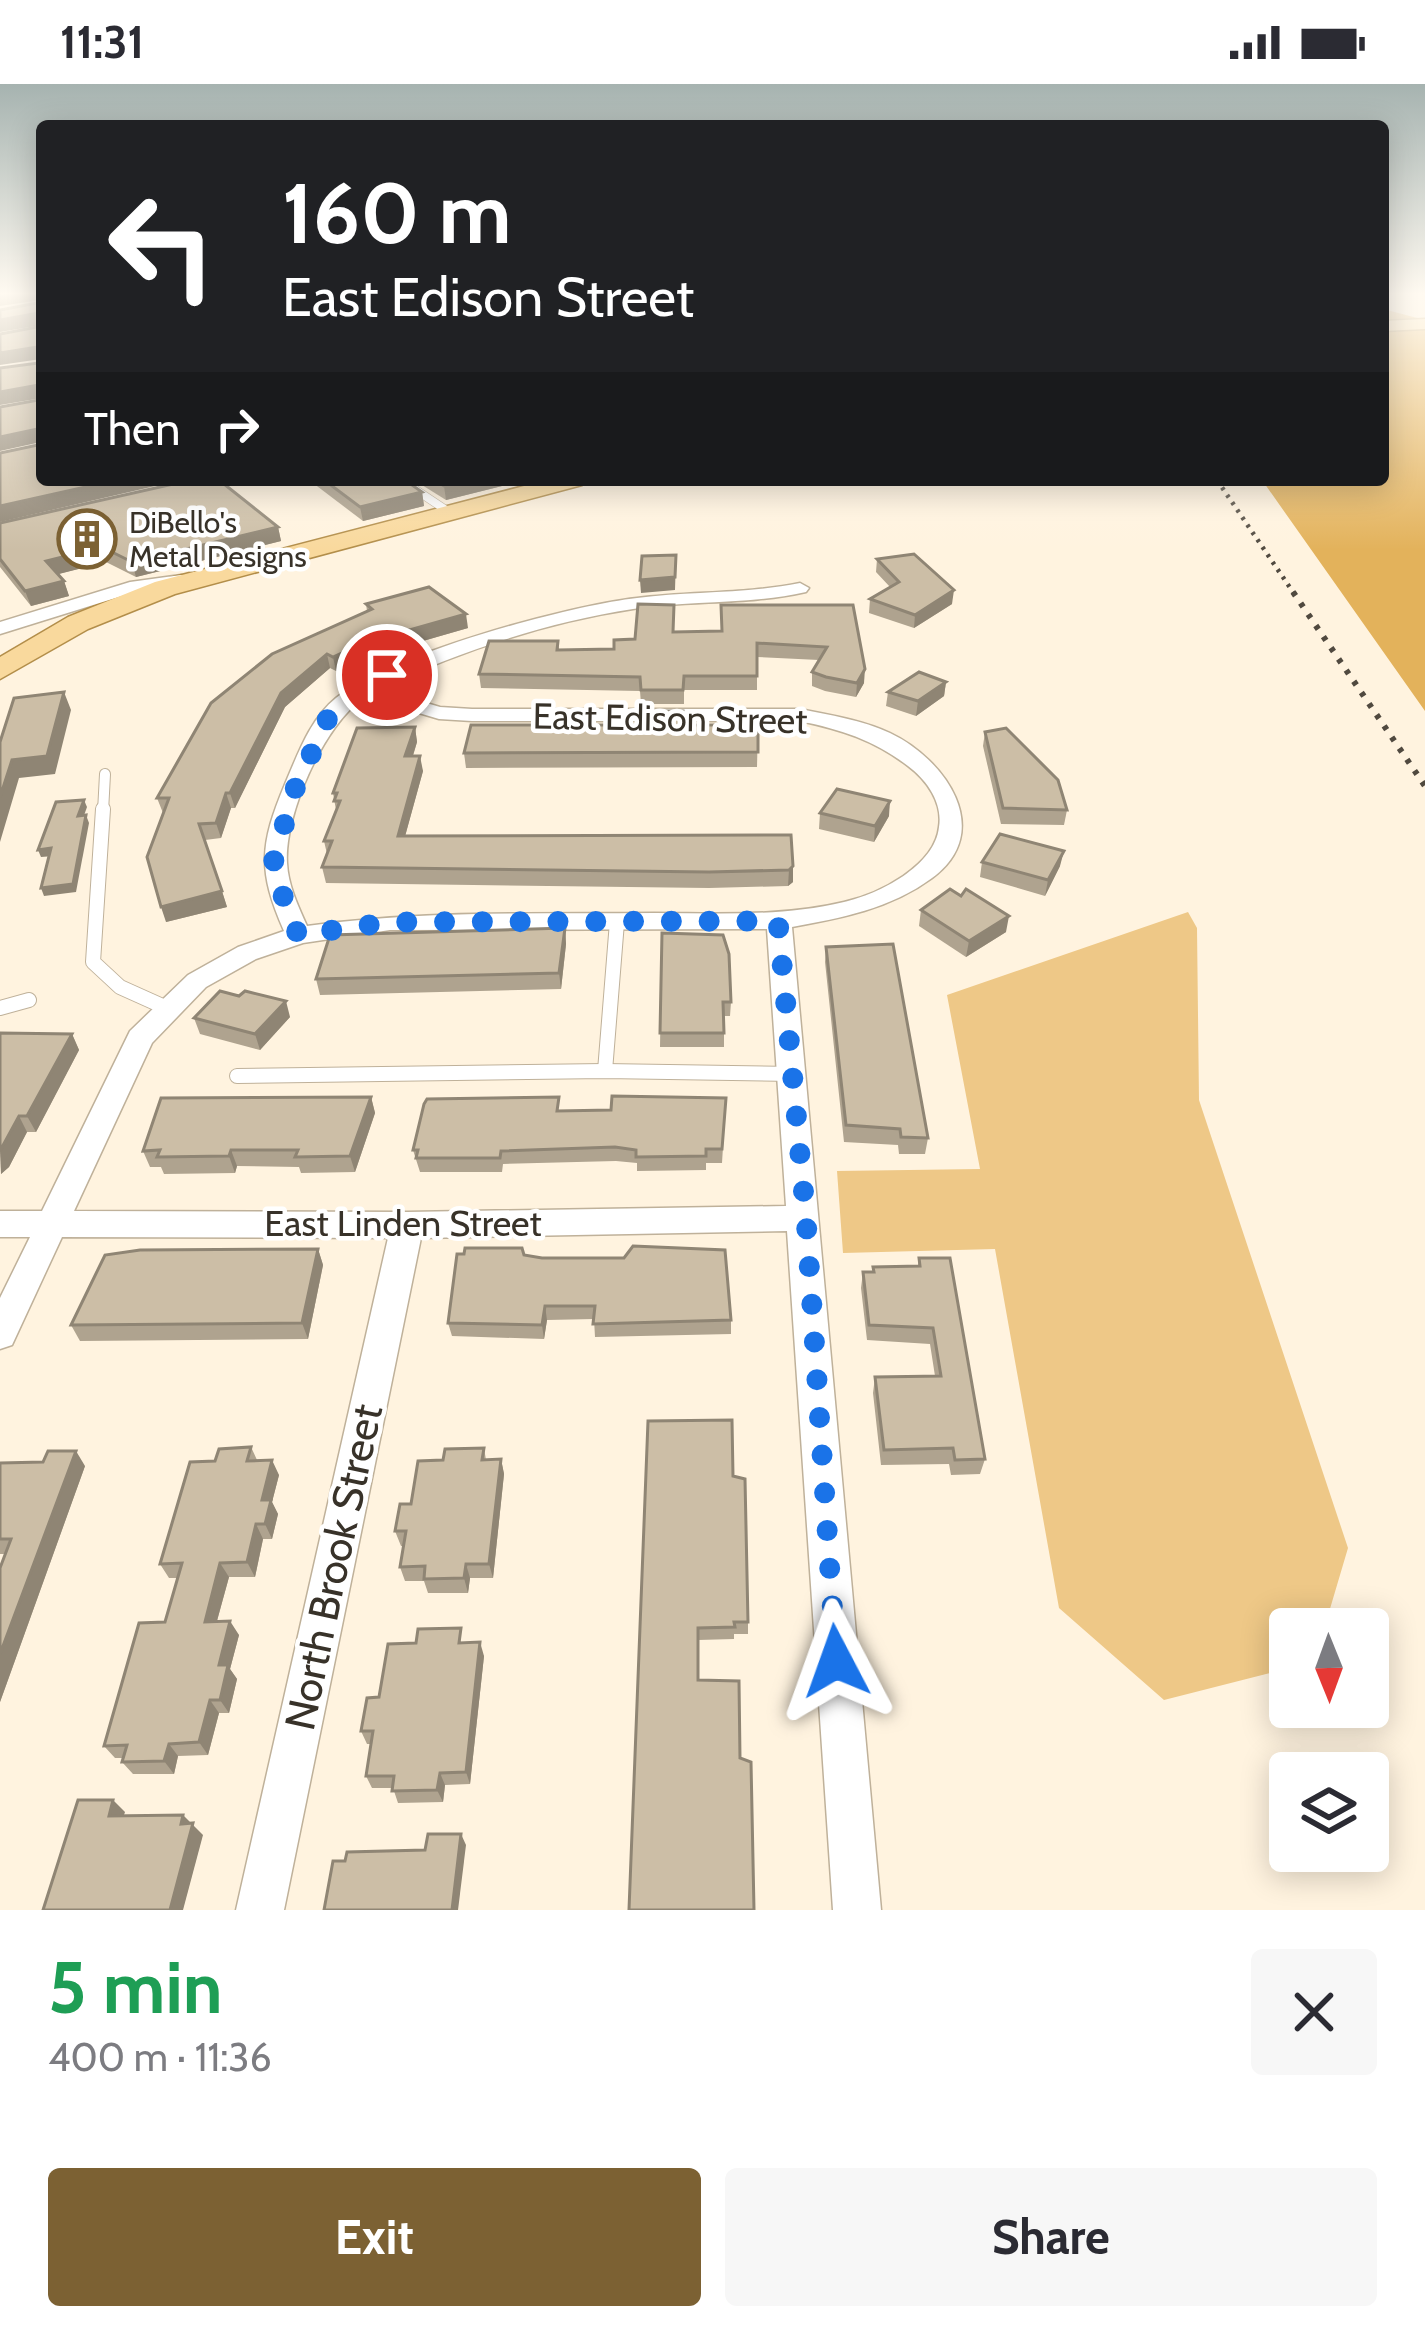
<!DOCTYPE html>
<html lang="en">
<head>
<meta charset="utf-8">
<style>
	body { margin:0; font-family:Cabin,sans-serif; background:#f7f7f7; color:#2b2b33; height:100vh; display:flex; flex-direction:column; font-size:45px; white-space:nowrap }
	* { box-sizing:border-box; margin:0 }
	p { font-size:39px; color:#7c7c81 }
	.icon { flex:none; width:66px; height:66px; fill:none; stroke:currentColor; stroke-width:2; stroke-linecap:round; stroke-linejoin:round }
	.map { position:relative; height:1826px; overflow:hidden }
	.drawer { display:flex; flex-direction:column; background:#fff; flex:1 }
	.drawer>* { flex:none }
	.banner { position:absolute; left:36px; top:36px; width:1353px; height:366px; border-radius:12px; box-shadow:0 6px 30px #0003; background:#202124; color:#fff; overflow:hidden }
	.needle { width:78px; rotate:179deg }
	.tools { position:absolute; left:1269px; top:1524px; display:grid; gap:24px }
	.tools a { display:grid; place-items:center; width:120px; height:120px; border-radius:12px; background:#fff; box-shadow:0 6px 30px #0003; font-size:60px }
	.pin { position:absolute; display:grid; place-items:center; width:102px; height:102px; color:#fff; margin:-51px; border:6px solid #fff; border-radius:50%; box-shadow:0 3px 12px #0007 }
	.me { position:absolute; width:132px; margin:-66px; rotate:356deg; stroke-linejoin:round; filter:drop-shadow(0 0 9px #0008) }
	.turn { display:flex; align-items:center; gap:42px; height:252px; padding:0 48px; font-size:54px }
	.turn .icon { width:156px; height:156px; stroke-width:2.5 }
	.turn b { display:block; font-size:84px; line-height:102px }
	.then { display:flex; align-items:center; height:114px; padding:0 48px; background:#0003; gap:24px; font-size:45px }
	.round { display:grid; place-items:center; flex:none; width:126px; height:126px; border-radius:12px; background:#f7f7f7 }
	.overview { display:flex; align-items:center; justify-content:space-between; height:204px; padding:0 48px }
	h1 { font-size:72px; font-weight:700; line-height:90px; color:#1e9e55 }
	.cta { display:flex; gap:24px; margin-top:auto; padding:24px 48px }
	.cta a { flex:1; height:138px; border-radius:12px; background:#7c6133; color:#fff; font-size:48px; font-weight:700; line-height:138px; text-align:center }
	.cta a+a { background:#f7f7f7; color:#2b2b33 }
	.status { display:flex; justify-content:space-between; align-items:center; height:84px; padding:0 60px; background:#fff; direction:ltr }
	.status svg { height:33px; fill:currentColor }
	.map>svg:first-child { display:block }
	.green { fill:#eec887 }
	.water { fill:#e3b25b }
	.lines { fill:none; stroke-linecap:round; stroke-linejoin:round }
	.service-far2-casing { stroke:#bfb19a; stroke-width:9 }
	.service-far1-casing { stroke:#bfb19a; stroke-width:12 }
	.service-casing { stroke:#bfb19a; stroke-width:16 }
	.minor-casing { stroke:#bfb19a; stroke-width:3 }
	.primary-casing { stroke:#b38e4a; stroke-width:3 }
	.service-far2 { stroke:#fff; stroke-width:8 }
	.service-far1 { stroke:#fff; stroke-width:10 }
	.service { stroke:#fff; stroke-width:14 }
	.minor { fill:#fff; fill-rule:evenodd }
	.primary { fill:#f9d99d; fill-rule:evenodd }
	.rail-far1 { stroke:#50493f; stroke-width:4.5; stroke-dasharray:3 6; stroke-linecap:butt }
	.rail { stroke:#50493f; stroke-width:6; stroke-dasharray:4.5 9; stroke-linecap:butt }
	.wall { fill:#afa38f }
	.shaded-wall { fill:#8f8574 }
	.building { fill:#ccbea6; stroke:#8f8574; stroke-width:3 }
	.route { stroke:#1a73e8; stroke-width:21; stroke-dasharray:0 37.8 }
	.labels { text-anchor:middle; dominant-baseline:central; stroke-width:9; stroke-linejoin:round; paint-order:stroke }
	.far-poi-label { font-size:30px; fill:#383229; stroke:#fff; text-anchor:start }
	.street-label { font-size:36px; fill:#383229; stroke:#fff }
	.near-street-label { font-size:42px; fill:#383229; stroke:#fff }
</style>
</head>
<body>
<div class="status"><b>11:31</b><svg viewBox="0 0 49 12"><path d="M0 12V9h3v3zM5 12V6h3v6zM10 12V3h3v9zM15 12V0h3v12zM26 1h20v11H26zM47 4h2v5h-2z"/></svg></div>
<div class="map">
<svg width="1425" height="1826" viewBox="0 0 1425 1826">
	<rect width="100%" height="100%" fill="#fff3df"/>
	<polygon class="green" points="1188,828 1197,844 1199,1016 1348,1464 1324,1545 1290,1545 1290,1584 1164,1616 1059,1524 995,1165 843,1169 837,1087 980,1085 947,911"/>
	<polygon class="water" points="1383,225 1425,236 1425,627 1262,396 1383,396"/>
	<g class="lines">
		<defs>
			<polyline id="service-far2" points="401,396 449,428"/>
			<polyline id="service-far1" points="103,728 105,690"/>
			<g id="service">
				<polyline points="103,725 93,878 120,903 169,925"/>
				<polyline points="0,924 29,916"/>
				<polyline points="605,987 617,838"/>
				<polyline points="237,992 605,987 793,990"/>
			</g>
			<g id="minor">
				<polygon points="181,491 187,492 187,500 138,507 0,550 0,538 130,498"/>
				<path d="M800,499L809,504L806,508C749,521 691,516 633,525C547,538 458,568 379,605L440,623L472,625H800C830,631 862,636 890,649C945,675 996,747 932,794C890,825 841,834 792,843L881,1826H833L787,1147L421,1154L284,1826H236L388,1154L62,1153L12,1261L0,1265V1214L30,1153H0V1127H42L130,947L188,891L238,863L284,847C257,786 260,760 285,700C298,670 310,635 336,614C389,571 566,522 637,514C691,507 746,510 800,499ZM365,613L439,635L472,637H800C842,646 874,656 908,682C927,696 943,719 939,743C935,782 879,810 844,818C782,833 717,829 654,829C538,830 422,826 307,842C298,822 288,801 287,779C284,731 324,640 365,613ZM767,845L786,1122L407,1128L74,1127L152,959L206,903L256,875L303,859L390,846Z"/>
			</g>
			<g id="primary">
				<polygon points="1425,235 1425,245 1383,247 1383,237"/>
				<polygon points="547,396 586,396 582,401 175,510 88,545 0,595 0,573 68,533 155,498"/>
			</g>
		</defs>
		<use href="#service-far2" class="service-far2-casing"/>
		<use href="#service-far1" class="service-far1-casing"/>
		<use href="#service" class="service-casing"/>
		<use href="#minor" class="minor-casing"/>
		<use href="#primary" class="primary-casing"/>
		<use href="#service-far2" class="service-far2"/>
		<use href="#service-far1" class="service-far1"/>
		<use href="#service" class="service"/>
		<use href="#minor" class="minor"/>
		<use href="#primary" class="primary"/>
		<polyline class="rail-far1" points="1217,396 1295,511"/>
		<polyline class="rail" points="1293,508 1425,702"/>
	</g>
	<g class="wall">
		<polygon points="309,396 405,396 422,408 424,422 363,437"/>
		<polygon points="414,396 526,396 446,416"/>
		<polygon points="0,439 278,443 281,457 136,493 106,478 58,490 64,497 69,512 31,522 0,483"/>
		<polygon points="877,475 952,520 914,544 869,529 870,515 890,503 876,488"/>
		<polygon points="366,520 468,544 409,561 395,560 336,587 330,584 285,623 235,724 231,724 221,754 205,756 227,823 166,838 163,729 157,714 367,527"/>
		<polygon points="853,521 864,599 856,613 825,607 812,602 812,588 819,576 757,573 757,606 684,606 684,620 641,620 640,607 481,604 479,590 558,557 559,566 614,565 635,555 674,548 721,547"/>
		<polygon points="946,598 944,612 916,632 886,622 888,608"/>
		<polygon points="638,641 758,641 757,683 466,684 464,669"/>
		<polygon points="415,643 417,658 413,672 423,687 405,752 791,751 793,798 788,802 709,804 326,799 322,783 327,770 324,757 336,726 333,709"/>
		<polygon points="985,648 1067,726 1064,741 1001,740 983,662"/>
		<polygon points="820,729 889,732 874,758 819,745"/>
		<polygon points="982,778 1060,782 1045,812 980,793"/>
		<polygon points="921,826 1006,848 966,873 919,842"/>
		<polygon points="565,844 566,860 561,905 320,911 316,895"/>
		<polygon points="662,849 731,918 730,932 724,932 724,963 660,963"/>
		<polygon points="826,863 928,1054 925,1070 899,1070 898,1061 844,1058 825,878"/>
		<polygon points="290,933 260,966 200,950 194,934"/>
		<polygon points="0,949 72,950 79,966 36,1048 27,1048 9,1083 1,1090"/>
		<polygon points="371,1013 375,1029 355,1088 301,1089 299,1083 237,1082 235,1089 164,1090 161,1083 150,1083 143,1067"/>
		<polygon points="726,1014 722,1079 706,1079 706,1086 637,1087 637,1079 616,1077 503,1080 502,1088 420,1088 413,1066 560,1027 611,1026"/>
		<polygon points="318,1165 323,1181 308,1255 80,1257 71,1241"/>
		<polygon points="524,1171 542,1174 624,1174 731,1236 731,1250 595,1253 594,1235 547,1236 544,1255 452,1252 448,1239"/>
		<polygon points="919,1174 985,1375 980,1390 951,1391 949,1380 881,1381 873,1309 875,1293 935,1292 930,1260 867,1256 861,1204 863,1188 873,1188 873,1183 918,1182"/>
		<polygon points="251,1363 257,1376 279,1391 272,1418 278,1430 272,1455 263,1455 255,1493 229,1493 217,1537 239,1551 230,1585 237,1595 229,1629 219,1629 208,1671 178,1672 174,1690 133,1690 122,1678 123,1674 115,1674 104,1662 165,1538 178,1494 169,1494 160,1480 215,1377"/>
		<polygon points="484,1364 486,1376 501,1375 504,1390 493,1494 470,1494 468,1509 428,1509 424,1497 405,1497 400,1483 403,1462 401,1462 395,1447 411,1420 443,1376"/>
		<polygon points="0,1379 85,1382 0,1618 0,1484 6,1470 0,1470"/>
		<polygon points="733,1392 748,1538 748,1550 734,1550 734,1555 698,1556 629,1826"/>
		<polygon points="465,1558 484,1572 470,1700 445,1701 443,1718 398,1719 393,1704 372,1704 366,1692 371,1660 367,1660 361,1647 379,1613"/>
	</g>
	<g class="shaded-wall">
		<polygon points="7,210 40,210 41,216 0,222 0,211"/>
		<polygon points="38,229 42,241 0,248 0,236"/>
		<polygon points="37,263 41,275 0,281 0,269"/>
		<polygon points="38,301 42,314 0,321 0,308"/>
		<polygon points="37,345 41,358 0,367 0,353"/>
		<polygon points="117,396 181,396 0,438 0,422"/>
		<polygon points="469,396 526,396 446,416 444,402"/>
		<polygon points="422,408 424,422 363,437 360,423"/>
		<polygon points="278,443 281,457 136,493 132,478"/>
		<polygon points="102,463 106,478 51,492 46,477"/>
		<polygon points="676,471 675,506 641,509 640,496"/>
		<polygon points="64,497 69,512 31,522 25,507"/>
		<polygon points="954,506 952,520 914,544 915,531"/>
		<polygon points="466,530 468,544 409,561 406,547"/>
		<polygon points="392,546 395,560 336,587 333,573"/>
		<polygon points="327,570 330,584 285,623 235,724 230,709 281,609"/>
		<polygon points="865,585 864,599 856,613 857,599"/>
		<polygon points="946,598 944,612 916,632 918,617"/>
		<polygon points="64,608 71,626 55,690 19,694 0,758 0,713 12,676"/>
		<polygon points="415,643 417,658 408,687 405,672"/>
		<polygon points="420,672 423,687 401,767 398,752"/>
		<polygon points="226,709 231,724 221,754 216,739"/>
		<polygon points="84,716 87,723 81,740 78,732"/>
		<polygon points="890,717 889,732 874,758 875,742"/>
		<polygon points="86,731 89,739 76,808 44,812 41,804"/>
		<polygon points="51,764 54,772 41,773 38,766"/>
		<polygon points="1064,767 1060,782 1045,812 1048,796"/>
		<polygon points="793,782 793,798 788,802 789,786"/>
		<polygon points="222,807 227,823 166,838 161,823"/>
		<polygon points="1009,832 1006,848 966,873 969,857"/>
		<polygon points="565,844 566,860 561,905 559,889"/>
		<polygon points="286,917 290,933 260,966 255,950"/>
		<polygon points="72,950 79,966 36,1048 27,1032"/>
		<polygon points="371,1013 375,1029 355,1088 350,1072"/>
		<polygon points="19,1032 27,1048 9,1083 1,1090 0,1067"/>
		<polygon points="231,1066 237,1082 235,1089 229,1072"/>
		<polygon points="318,1165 323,1181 308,1255 302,1239"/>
		<polygon points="545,1222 547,1236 544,1255 542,1241"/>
		<polygon points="76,1367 85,1382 0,1618 0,1570"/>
		<polygon points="501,1375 504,1390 493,1494 489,1480"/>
		<polygon points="272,1376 279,1391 272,1418 278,1430 272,1455 265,1440 262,1416"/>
		<polygon points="256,1440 263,1455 255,1493 247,1478"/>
		<polygon points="220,1479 229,1493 213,1551 205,1538"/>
		<polygon points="466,1480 470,1494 468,1509 464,1494"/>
		<polygon points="230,1537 239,1551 230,1585 237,1595 229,1629 220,1616 219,1581"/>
		<polygon points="480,1558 484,1572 470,1700 466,1688"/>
		<polygon points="210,1616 219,1629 208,1671 199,1658"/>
		<polygon points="169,1660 178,1672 174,1690 164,1677"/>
		<polygon points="440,1689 445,1701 443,1718 437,1706"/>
		<polygon points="113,1716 125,1728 120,1743 109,1732"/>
		<polygon points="183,1731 203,1751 183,1826 170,1826"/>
		<polygon points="461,1750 466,1761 458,1826 452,1826"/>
	</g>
	<g class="building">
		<polygon points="42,218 42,233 38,229 0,236 0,226"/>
		<polygon points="42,242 42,267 37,263 0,269 0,250"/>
		<polygon points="42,269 42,305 38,301 0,308 0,284 39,279"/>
		<polygon points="42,312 42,349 37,345 0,353 0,323 39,316"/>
		<polygon points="42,349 42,396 117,396 0,422 0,369 38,361"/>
		<polygon points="191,396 219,396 278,443 132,478 102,463 46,477 64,497 25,507 0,475 0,439"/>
		<polygon points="324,396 405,396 422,408 360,423"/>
		<polygon points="434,396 469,396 444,402"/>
		<polygon points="914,470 954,506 915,531 870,515 899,498 877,475"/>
		<polygon points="676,471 675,493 640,496 642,472"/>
		<polygon points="429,503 466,530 406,547 392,546 333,573 327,570 281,609 230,709 226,709 216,739 199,740 222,807 161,823 147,773 169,714 157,714 211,619 272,570 372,525 366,520"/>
		<polygon points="638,520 674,521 673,548 722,547 721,521 853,521 865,585 857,599 826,593 812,588 827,563 757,559 757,592 684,592 683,606 641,606 640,593 479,590 489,557 558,557 557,566 614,565 614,556 635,555"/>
		<polygon points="919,588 946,598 918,617 888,608"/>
		<polygon points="64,608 47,672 12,676 0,713 0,658 14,614"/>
		<polygon points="639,627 683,627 683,641 758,641 758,668 464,669 471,641 638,641"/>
		<polygon points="415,643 405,672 420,672 398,752 791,751 793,782 789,786 709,788 322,783 332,757 324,757 340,717 334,717 337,709 333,709 357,644"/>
		<polygon points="1006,644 1058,696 1067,726 1003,724 985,648"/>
		<polygon points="837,705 890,717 875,742 820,729"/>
		<polygon points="84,716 78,732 86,731 73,800 41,804 51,764 38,766 56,718"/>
		<polygon points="1000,750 1064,767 1048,796 982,778"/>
		<polygon points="950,805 961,812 966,805 1009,832 969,857 921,826"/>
		<polygon points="565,844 559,889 316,895 330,851"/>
		<polygon points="662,849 723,851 729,870 731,918 723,918 724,949 660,949"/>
		<polygon points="893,860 928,1054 901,1053 900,1045 846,1041 826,863"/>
		<polygon points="220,907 239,912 245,907 286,917 255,950 194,934"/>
		<polygon points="0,949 72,950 27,1032 19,1032 0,1067"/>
		<polygon points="612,1012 726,1014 722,1065 706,1065 706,1072 636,1073 636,1066 615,1063 501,1067 500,1074 416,1074 418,1066 413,1066 424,1020 427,1015 559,1013 557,1027 611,1026"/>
		<polygon points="371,1013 350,1072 295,1073 298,1066 231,1066 229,1072 157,1073 160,1066 143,1067 161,1014"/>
		<polygon points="633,1162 725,1166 731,1236 593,1240 595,1222 545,1222 542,1241 448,1239 457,1170 464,1170 465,1164 522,1164 524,1171 542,1174 624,1174"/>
		<polygon points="318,1165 302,1239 71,1241 105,1171 140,1166"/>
		<polygon points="919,1174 950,1174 985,1375 955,1376 953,1364 884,1366 875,1293 941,1292 933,1244 869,1241 863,1188 874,1188 873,1183 920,1182"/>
		<polygon points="732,1336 733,1392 745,1395 748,1538 734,1538 735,1543 698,1544 698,1596 739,1597 740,1674 751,1678 754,1826 629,1826 648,1337"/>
		<polygon points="251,1363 247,1377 272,1376 262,1416 271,1416 265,1440 256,1440 247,1478 220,1479 205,1538 230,1537 219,1581 228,1581 220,1616 210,1616 199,1658 169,1660 164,1677 122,1678 127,1661 104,1662 139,1539 165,1538 182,1479 160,1480 190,1378 215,1377 219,1365"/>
		<polygon points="484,1364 482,1376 501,1375 489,1480 466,1480 464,1494 424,1495 425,1482 400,1483 406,1447 395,1447 400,1420 411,1420 418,1377 443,1376 445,1365"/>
		<polygon points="48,1367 76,1367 0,1570 0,1484 11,1455 0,1455 0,1379 43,1378"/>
		<polygon points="461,1544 459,1559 480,1558 466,1688 440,1689 437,1706 392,1707 394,1692 366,1692 373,1647 361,1647 367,1614 379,1613 388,1560 416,1559 418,1545"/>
		<polygon points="78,1716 113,1716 109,1732 183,1731 181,1740 193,1739 170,1826 43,1826"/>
		<polygon points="428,1750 461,1750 452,1826 324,1826 333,1777 345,1777 347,1768 425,1766"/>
	</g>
	<linearGradient id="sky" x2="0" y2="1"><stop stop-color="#a6b3b0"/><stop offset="0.45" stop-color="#fffaf1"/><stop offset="1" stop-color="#fffaf1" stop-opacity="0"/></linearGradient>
	<rect width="1425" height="466" fill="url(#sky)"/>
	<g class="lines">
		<polyline class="route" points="387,591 348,614 329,632 294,707 272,783 298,851 390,838 778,837 806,1134 836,1577"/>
	</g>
	<defs>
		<symbol id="building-ring" viewBox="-11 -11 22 22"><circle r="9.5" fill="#fff" stroke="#7c6133" stroke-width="1.5"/><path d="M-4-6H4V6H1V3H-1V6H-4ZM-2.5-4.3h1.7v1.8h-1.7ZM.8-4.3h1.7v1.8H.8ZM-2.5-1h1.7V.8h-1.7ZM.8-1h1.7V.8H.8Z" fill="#7c6133"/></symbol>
	</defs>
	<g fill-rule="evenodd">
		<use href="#building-ring" x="54" y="422" width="66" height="66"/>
	</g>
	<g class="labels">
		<g class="far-poi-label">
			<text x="129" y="438">DiBello's<tspan x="129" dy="34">Metal Designs</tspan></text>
		</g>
		<g class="street-label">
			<text transform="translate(670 634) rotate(1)">East Edison Street</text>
			<text x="403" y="1139">East Linden Street</text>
		</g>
		<g class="near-street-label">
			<text transform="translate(333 1483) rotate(-78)">North Brook Street</text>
		</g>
	</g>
</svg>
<div class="tools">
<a><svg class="needle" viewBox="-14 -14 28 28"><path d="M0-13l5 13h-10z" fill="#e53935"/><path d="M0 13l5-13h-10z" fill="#7c7c81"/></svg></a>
<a><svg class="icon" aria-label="layers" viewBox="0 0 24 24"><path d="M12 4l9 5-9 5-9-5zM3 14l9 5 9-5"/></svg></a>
</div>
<div class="pin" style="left:387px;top:591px;background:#d93025"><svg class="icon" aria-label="arrive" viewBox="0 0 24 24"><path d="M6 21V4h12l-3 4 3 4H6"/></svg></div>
<svg class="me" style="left:836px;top:1577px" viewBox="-20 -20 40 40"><path d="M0-17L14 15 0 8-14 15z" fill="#1a73e8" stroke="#fff" stroke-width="4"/></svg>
<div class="banner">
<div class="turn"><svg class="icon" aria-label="left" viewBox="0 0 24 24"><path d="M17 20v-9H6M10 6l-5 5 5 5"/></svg><div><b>160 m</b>East Edison Street</div></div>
<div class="then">Then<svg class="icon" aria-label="right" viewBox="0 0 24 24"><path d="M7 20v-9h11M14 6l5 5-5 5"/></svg></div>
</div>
</div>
<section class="drawer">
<div class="overview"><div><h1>5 min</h1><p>400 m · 11:36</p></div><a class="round"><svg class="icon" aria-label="close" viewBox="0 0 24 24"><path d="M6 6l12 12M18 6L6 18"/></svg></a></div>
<div class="cta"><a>Exit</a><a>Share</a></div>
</section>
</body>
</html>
